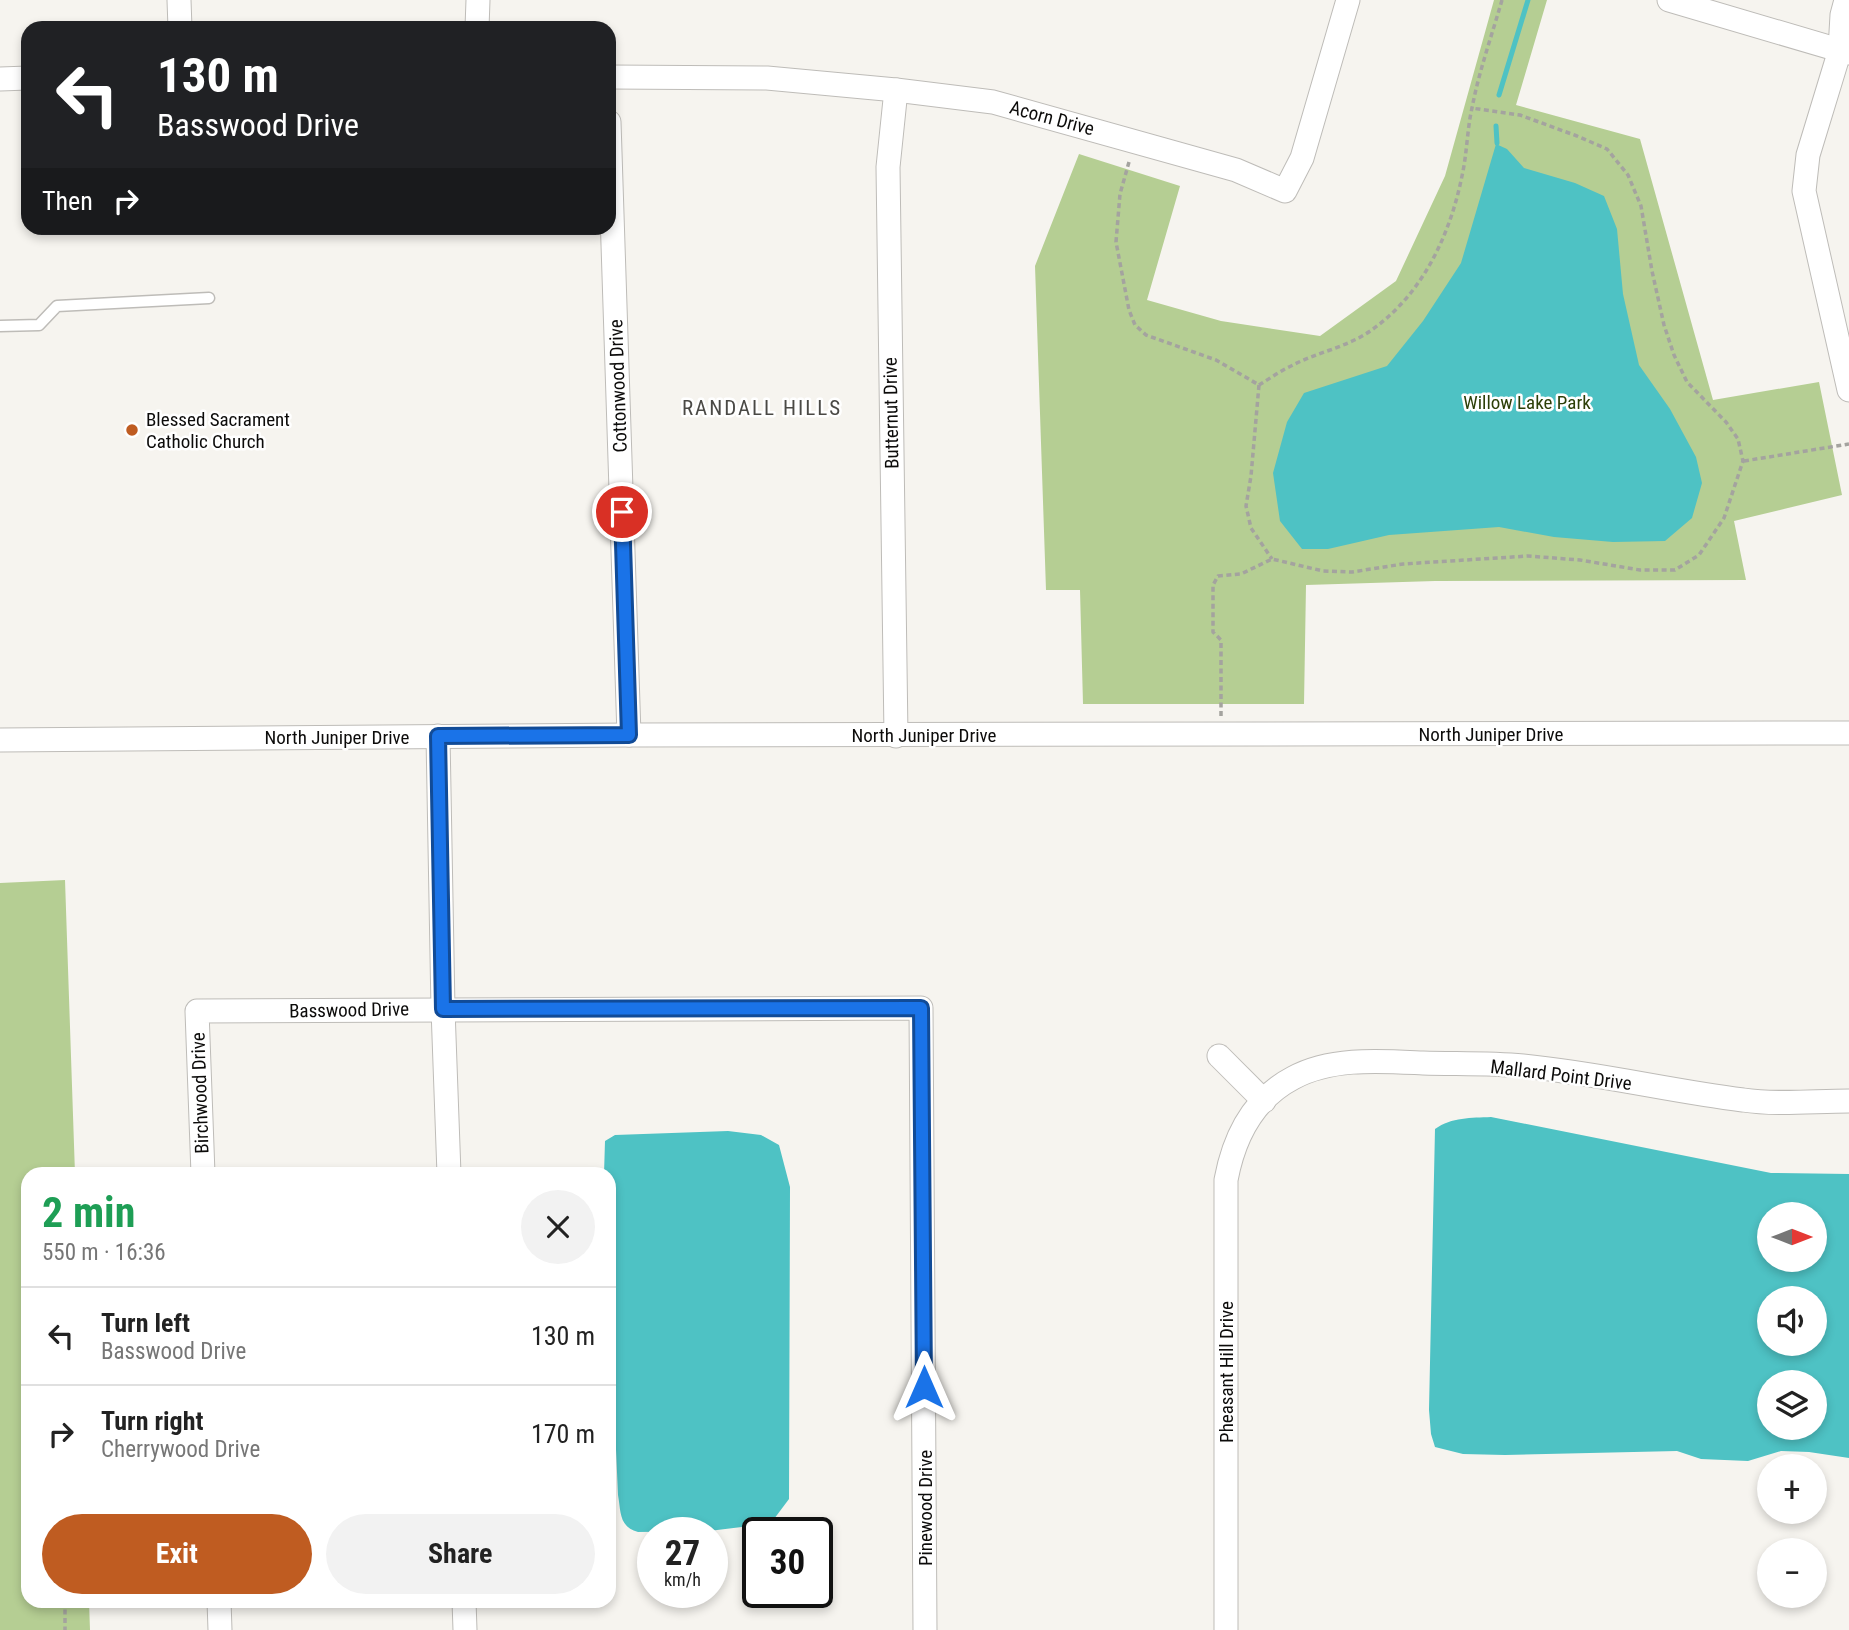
<!DOCTYPE html>
<html lang="en">
<head>
<meta charset="utf-8">
<style>
	body { margin:0; font-family:"Roboto Condensed",sans-serif; background:#f2f2f2; color:#222; height:100vh; display:flex; flex-direction:column; font-size:26px; white-space:nowrap }
	* { box-sizing:border-box; margin:0 }
	p { font-size:23px; color:#767676 }
	.icon { flex:none; width:38px; height:38px; fill:none; stroke:currentColor; stroke-width:2; stroke-linecap:round; stroke-linejoin:round }
	.map { position:relative; flex:1; overflow:hidden }
	.sheet { position:absolute; left:21px; top:1167px; width:595px; height:441px; display:flex; flex-direction:column; background:#fff; border-radius:21px; box-shadow:0 4px 10px #0003 }
	.sheet>* { flex:none }
	.guide { position:absolute; left:21px; top:21px; width:595px; height:214px; border-radius:21px; box-shadow:0 4px 10px #0003; background:#202124; color:#fff; overflow:hidden }
	.needle { width:46px; rotate:90deg }
	.controls { position:absolute; left:1757px; top:1202px; display:grid; gap:14px }
	.controls a { display:grid; place-items:center; width:70px; height:70px; border-radius:50%; background:#fff; box-shadow:0 4px 10px #0003; font-size:35px }
	.speed { position:absolute; left:637px; top:1517px; display:flex; gap:14px; font-size:35px; font-weight:700; text-align:center }
	.speed>* { display:grid; place-content:center; width:91px; height:91px; border-radius:50%; background:#fff; box-shadow:0 4px 10px #0003; line-height:1 }
	.speed small { font-size:18px; font-weight:400 }
	.speed .limit { border:4px solid #111; border-radius:10px; background:#fff; color:#111 }
	.pin { position:absolute; display:grid; place-items:center; width:60px; height:60px; color:#fff; margin:-30px; border:4px solid #fff; border-radius:50%; box-shadow:0 2px 7px #0007 }
	.me { position:absolute; width:77px; margin:-38px; rotate:0deg; stroke-linejoin:round; filter:drop-shadow(0 0 5px #0008) }
	.turn { display:flex; align-items:center; gap:24px; height:147px; padding:0 21px; font-size:32px }
	.turn .icon { width:91px; height:91px; stroke-width:2.5 }
	.turn b { display:block; font-size:49px; line-height:60px }
	.then { display:flex; align-items:center; height:66px; padding:0 21px; background:#0003; gap:14px; font-size:26px }
	.round { display:grid; place-items:center; flex:none; width:74px; height:74px; border-radius:37px; background:#f2f2f2 }
	.overview { display:flex; align-items:center; justify-content:space-between; height:119px; padding:0 21px }
	h1 { font-size:42px; font-weight:700; line-height:52px; color:#1e9e55 }
	.primary-button { display:flex; gap:14px; margin-top:auto; padding:14px 21px }
	.primary-button a { flex:1; height:80px; border-radius:42px; background:#bf5c21; color:#fff; font-size:28px; font-weight:700; line-height:80px; text-align:center }
	.primary-button a+a { background:#f2f2f2; color:#222 }
	ul { padding:0; list-style:none }
	li { display:flex; align-items:center; gap:21px; height:98px; padding:0 21px; border-top:2px solid #e0e0e0 }
	li div { flex:1 }
	li b { display:block; font-size:26px }
	li em { font-style:normal }
	.map>svg:first-child { display:block }
	.green { fill:#b5ce93 }
	.water { fill:#4ec2c4; fill-rule:evenodd }
	.lines { fill:none; stroke-linecap:round; stroke-linejoin:round }
	.stream { stroke:#4ec2c4; stroke-width:5 }
	.service-casing { stroke:#bebcb8; stroke-width:13 }
	.minor-casing { stroke:#bebcb8; stroke-width:25 }
	.path { stroke:#a4a39f; stroke-width:3.5; stroke-dasharray:5 3.5; stroke-linecap:butt }
	.service { stroke:#fff; stroke-width:10 }
	.minor { stroke:#fff; stroke-width:23 }
	.route-casing { stroke:#114b97; stroke-width:18 }
	.route { stroke:#1a73e8; stroke-width:12 }
	.poi-dot { fill:#bf5c21; stroke:#fff; stroke-width:2.5 }
	.labels { text-anchor:middle; dominant-baseline:central; stroke-width:5; stroke-linejoin:round; paint-order:stroke }
	.street-label { font-size:19px; fill:#0c0b0a; stroke:#fff }
	.park-label { font-size:19px; fill:#2c3f08; stroke:#fff }
	.poi-label { font-size:19px; fill:#0c0b0a; stroke:#fff; text-anchor:start }
	.neighbourhood-label { font-size:21px; letter-spacing:2px; fill:#4a4945; stroke:#fff }
</style>
</head>
<body>
<div class="map">
<svg width="1849" height="1630" viewBox="0 0 1849 1630">
	<rect width="100%" height="100%" fill="#f6f4ef"/>
	<g class="green">
		<polygon points="1494,0 1547,0 1516,105 1640,139 1713,400 1819,382 1842,495 1734,521 1746,580 1435,581 1306,585 1304,704 1083,704 1080,590 1046,590 1035,266 1079,154 1180,186 1147,300 1221,321 1320,336 1396,281 1445,176"/>
		<polygon points="65,880 75,1174 28,1174 28,1601 89,1601 90,1630 0,1630 0,883"/>
	</g>
	<g class="water">
		<polygon points="1496,144 1507,149 1524,168 1575,183 1604,196 1617,229 1623,294 1639,365 1670,409 1696,457 1702,483 1692,518 1665,541 1613,542 1554,537 1499,527 1389,535 1328,549 1302,549 1280,521 1273,473 1287,422 1304,393 1387,366 1423,321 1461,263"/>
		<path d="M1491,1117L1771,1173L1849,1174V1458L1809,1452L1781,1451L1748,1461L1701,1459L1677,1451L1505,1455L1463,1454L1435,1447L1431,1434L1429,1410L1435,1129C1452,1117 1471,1118 1491,1117ZM1769,1214H1815V1260H1769ZM1769,1298H1815V1344H1769ZM1769,1382H1815V1428H1769Z"/>
		<path d="M728,1131L761,1135L779,1145L790,1187L789,1499L774,1519L758,1525L709,1531L638,1532C619,1527 621,1512 618,1495L609,1290V1174H604L605,1141L615,1135Z"/>
	</g>
	<g class="lines">
		<g class="stream">
			<polyline points="1499,95 1528,0"/>
			<polyline points="1496,126 1497,143"/>
		</g>
		<defs>
			<polyline id="service" points="0,326 39,325 57,306 209,298"/>
			<g id="minor">
				<polyline points="179,0 180,28"/>
				<polyline points="1669,0 1849,53"/>
				<polyline points="1846,0 1842,15 1840,50 1808,155 1804,191 1849,390"/>
				<polyline points="477,28 478,0"/>
				<polyline points="609,77 767,78 896,90 993,102 1236,170 1285,191 1302,158 1348,0"/>
				<polyline points="0,79 28,78"/>
				<polyline points="896,90 888,167 896,736"/>
				<polyline points="609,122 629,735"/>
				<polyline points="438,736 443,1009 449,1174"/>
				<polyline points="0,740 629,735 1849,733"/>
				<polyline points="1219,1056 1264,1101"/>
				<polyline points="203,1174 197,1011 921,1008 925,1630"/>
				<polyline points="219,1601 220,1630"/>
				<polyline points="464,1601 465,1630"/>
				<path d="M1226,1630V1180C1234,1137 1253,1099 1293,1078C1331,1057 1381,1061 1423,1063C1456,1064 1490,1063 1523,1066C1597,1073 1670,1091 1743,1100C1777,1105 1814,1101 1849,1101"/>
			</g>
		</defs>
		<use href="#service" class="service-casing"/>
		<use href="#minor" class="minor-casing"/>
		<g class="path">
			<polyline points="1129,162 1120,194 1116,242 1129,310 1135,325 1146,335 1216,360 1259,385"/>
			<path d="M1259,385C1269,379 1280,371 1291,366C1317,352 1349,347 1373,329C1423,293 1450,235 1462,176C1467,154 1467,130 1472,108C1479,71 1492,35 1502,0"/>
			<polyline points="1259,385 1251,476 1246,506 1251,528 1272,559"/>
			<polyline points="1744,461 1849,444"/>
			<polyline points="1221,716 1221,640 1213,632 1213,585 1218,576 1241,574 1272,559 1323,571 1352,572 1403,564 1528,556 1580,560 1640,570 1675,570 1699,555 1724,518 1743,461 1738,439 1726,422 1687,382 1674,355 1664,325 1652,271 1641,206 1628,175 1607,149 1577,136 1520,115 1471,108"/>
			<polyline points="65,1601 65,1630"/>
		</g>
		<use href="#service" class="service"/>
		<use href="#minor" class="minor"/>
	</g>
	<g class="lines">
		<defs>
			<polyline id="route" points="622,512 629,735 438,736 443,1009 921,1008 924,1387"/>
		</defs>
		<use href="#route" class="route-casing"/>
		<use href="#route" class="route"/>
	</g>
	<circle class="poi-dot" cx="132" cy="430" r="7"/>
	<g class="labels">
		<g class="street-label">
			<text transform="translate(1052 118) rotate(15)">Acorn Drive</text>
			<text transform="translate(618 386) rotate(-92)">Cottonwood Drive</text>
			<text transform="translate(891 413) rotate(-91)">Butternut Drive</text>
			<text x="1491" y="734">North Juniper Drive</text>
			<text x="924" y="735">North Juniper Drive</text>
			<text x="337" y="737">North Juniper Drive</text>
			<text transform="translate(349 1010) rotate(-1)">Basswood Drive</text>
			<text transform="translate(1561 1075) rotate(7)">Mallard Point Drive</text>
			<text transform="translate(200 1093) rotate(-92)">Birchwood Drive</text>
			<text transform="translate(1226 1372) rotate(-90)">Pheasant Hill Drive</text>
			<text transform="translate(925 1508) rotate(-90)">Pinewood Drive</text>
		</g>
		<g class="park-label">
			<text x="1527" y="402">Willow Lake Park</text>
		</g>
		<g class="poi-label">
			<text x="146" y="419">Blessed Sacrament<tspan x="146" dy="22">Catholic Church</tspan></text>
		</g>
		<g class="neighbourhood-label">
			<text x="762" y="408">RANDALL HILLS</text>
		</g>
	</g>
</svg>
<div class="controls">
<a><svg class="needle" viewBox="-14 -14 28 28"><path d="M0-13l5 13h-10z" fill="#e53935"/><path d="M0 13l5-13h-10z" fill="#767676"/></svg></a>
<a><svg class="icon" aria-label="sound" viewBox="0 0 24 24"><path d="M4 9h4l5-4v14l-5-4H4zM17 9q2 3 0 6"/></svg></a>
<a><svg class="icon" aria-label="layers" viewBox="0 0 24 24"><path d="M12 4l9 5-9 5-9-5zM3 14l9 5 9-5"/></svg></a>
<a>+</a>
<a>−</a>
</div>
<div class="speed"><div>27<small>km/h</small></div><div class="limit">30</div></div>
<div class="pin" style="left:622px;top:512px;background:#d93025"><svg class="icon" aria-label="arrive" viewBox="0 0 24 24"><path d="M6 21V4h12l-3 4 3 4H6"/></svg></div>
<svg class="me" style="left:924px;top:1387px" viewBox="-20 -20 40 40"><path d="M0-17L14 15 0 8-14 15z" fill="#1a73e8" stroke="#fff" stroke-width="4"/></svg>
<div class="guide">
<div class="turn"><svg class="icon" aria-label="left" viewBox="0 0 24 24"><path d="M17 20v-9H6M10 6l-5 5 5 5"/></svg><div><b>130 m</b>Basswood Drive</div></div>
<div class="then">Then<svg class="icon" aria-label="right" viewBox="0 0 24 24"><path d="M7 20v-9h11M14 6l5 5-5 5"/></svg></div>
</div>
<section class="sheet">
<div class="overview"><div><h1>2 min</h1><p>550 m · 16:36</p></div><a class="round"><svg class="icon" aria-label="close" viewBox="0 0 24 24"><path d="M6 6l12 12M18 6L6 18"/></svg></a></div>
<ul>
<li><svg class="icon" aria-label="left" viewBox="0 0 24 24"><path d="M17 20v-9H6M10 6l-5 5 5 5"/></svg><div><b>Turn left</b><p>Basswood Drive</p></div><em>130 m</em></li>
<li><svg class="icon" aria-label="right" viewBox="0 0 24 24"><path d="M7 20v-9h11M14 6l5 5-5 5"/></svg><div><b>Turn right</b><p>Cherrywood Drive</p></div><em>170 m</em></li>
</ul>
<div class="primary-button"><a>Exit</a><a>Share</a></div>
</section>
</div>
</body>
</html>
